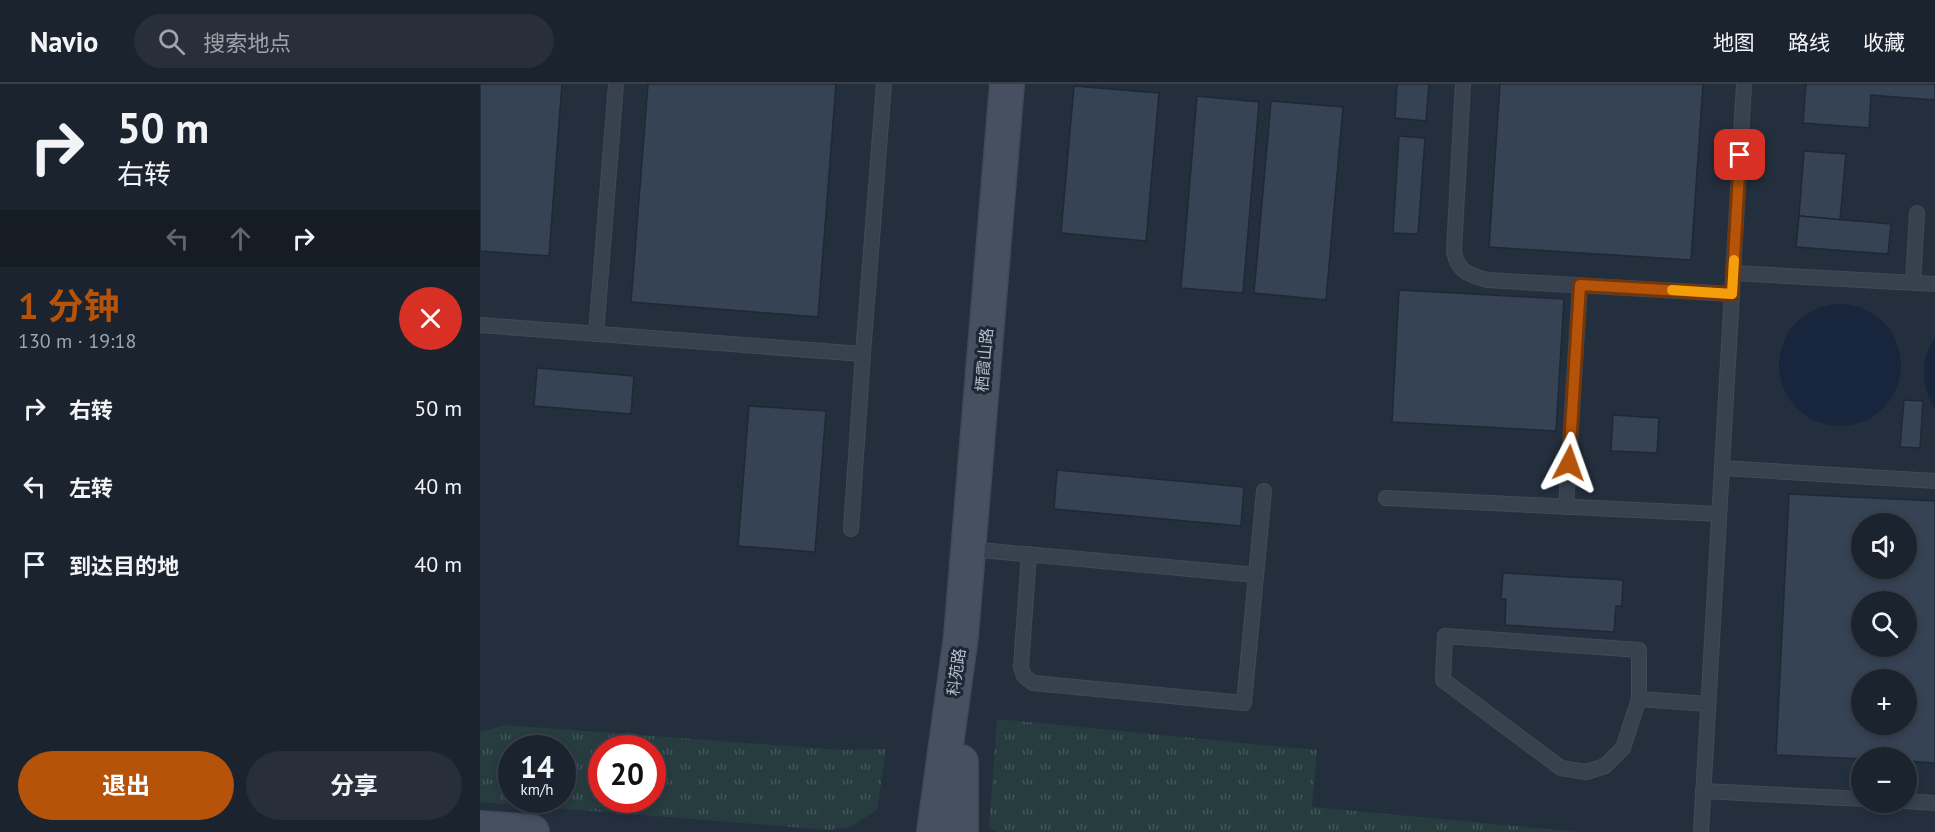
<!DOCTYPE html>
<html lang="zh">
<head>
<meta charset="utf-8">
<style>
	body { margin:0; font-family:"PT Sans","Noto Sans SC",sans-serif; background:#282f3a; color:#f1f3f6; height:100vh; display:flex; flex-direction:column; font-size:22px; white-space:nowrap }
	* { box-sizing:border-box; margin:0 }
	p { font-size:20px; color:#a0a4aa }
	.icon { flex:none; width:33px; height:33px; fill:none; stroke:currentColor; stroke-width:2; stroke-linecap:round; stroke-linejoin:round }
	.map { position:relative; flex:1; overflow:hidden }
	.panel { display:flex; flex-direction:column; background:#1b232e; width:480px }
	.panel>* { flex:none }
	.top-card { background:#1b232e; color:#f1f3f6; overflow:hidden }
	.tools { position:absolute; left:1371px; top:429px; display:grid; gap:12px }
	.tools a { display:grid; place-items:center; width:66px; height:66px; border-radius:50%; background:#1b232e; box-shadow:0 3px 9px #0003,0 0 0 2px #39404a; font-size:30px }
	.speed { position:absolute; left:18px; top:651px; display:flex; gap:12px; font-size:30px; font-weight:700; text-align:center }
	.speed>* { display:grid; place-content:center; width:78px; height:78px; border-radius:50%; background:#1b232e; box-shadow:0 3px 9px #0003,0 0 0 2px #39404a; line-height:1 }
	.speed small { font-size:15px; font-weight:400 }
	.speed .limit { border:9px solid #d22; background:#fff; color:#111 }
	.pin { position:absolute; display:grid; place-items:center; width:51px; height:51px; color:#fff; margin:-26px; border-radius:12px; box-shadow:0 3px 9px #0006 }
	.me { position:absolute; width:66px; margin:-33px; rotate:4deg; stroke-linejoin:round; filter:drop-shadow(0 0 4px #0008) }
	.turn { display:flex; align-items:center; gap:21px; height:126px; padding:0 18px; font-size:27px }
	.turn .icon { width:78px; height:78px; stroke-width:2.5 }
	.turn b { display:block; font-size:42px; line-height:51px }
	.lanes { display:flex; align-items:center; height:57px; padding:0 18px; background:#0003; justify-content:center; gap:30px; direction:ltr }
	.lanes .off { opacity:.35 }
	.round { display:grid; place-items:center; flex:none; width:63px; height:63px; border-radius:32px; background:#282f3a }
	.summary { display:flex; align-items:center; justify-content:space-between; height:102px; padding:0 18px }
	h1 { font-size:36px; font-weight:700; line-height:45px; color:#b45309 }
	.cta { display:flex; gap:12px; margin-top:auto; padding:12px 18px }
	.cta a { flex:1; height:69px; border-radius:36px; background:#b45309; color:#fff; font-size:24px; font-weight:700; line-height:69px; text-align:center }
	.cta a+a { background:#282f3a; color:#f1f3f6 }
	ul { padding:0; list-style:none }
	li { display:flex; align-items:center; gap:18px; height:78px; padding:0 18px }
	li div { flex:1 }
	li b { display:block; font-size:22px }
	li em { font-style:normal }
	header { display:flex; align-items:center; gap:36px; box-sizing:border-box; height:84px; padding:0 30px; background:#1b232e; border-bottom:2px solid #39404a }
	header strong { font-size:28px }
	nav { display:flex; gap:33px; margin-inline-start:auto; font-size:21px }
	.search { width:420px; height:54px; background:#282f3a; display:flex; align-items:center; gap:15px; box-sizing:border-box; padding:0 21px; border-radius:33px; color:#a0a4aa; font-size:22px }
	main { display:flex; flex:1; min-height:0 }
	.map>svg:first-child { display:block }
	.grass { fill:url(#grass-tufts); fill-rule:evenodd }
	.water { fill:#17263c }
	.building { fill:#364354; stroke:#1f2835; stroke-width:1.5; fill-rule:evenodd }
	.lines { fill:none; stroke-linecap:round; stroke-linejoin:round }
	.lane-casing { stroke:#414a57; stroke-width:16 }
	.secondary-casing { stroke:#414a57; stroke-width:36 }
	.lane { stroke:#38414e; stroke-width:14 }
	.secondary { stroke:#465061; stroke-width:33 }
	.route-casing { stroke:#753606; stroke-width:15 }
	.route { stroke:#b45309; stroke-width:10 }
	.slow { stroke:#f59e0b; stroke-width:10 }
	.labels { text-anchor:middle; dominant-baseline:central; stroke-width:6; stroke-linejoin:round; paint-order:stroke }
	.street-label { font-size:16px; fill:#b4bcc9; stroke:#1d2633 }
</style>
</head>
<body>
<header>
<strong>Navio</strong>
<div class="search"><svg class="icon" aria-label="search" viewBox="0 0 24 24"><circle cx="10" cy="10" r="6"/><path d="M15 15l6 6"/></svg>搜索地点</div>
<nav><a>地图</a><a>路线</a><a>收藏</a></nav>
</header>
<main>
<section class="panel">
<div class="top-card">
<div class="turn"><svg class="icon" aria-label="right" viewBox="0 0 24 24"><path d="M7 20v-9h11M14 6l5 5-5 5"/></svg><div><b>50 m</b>右转</div></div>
<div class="lanes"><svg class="icon off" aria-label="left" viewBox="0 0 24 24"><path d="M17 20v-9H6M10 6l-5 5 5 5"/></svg><svg class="icon off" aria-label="ahead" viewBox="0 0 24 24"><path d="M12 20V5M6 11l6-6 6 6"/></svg><svg class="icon" aria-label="right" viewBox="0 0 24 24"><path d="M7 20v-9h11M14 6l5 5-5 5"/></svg></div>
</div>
<div class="summary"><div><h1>1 分钟</h1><p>130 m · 19:18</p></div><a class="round" style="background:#d93025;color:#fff"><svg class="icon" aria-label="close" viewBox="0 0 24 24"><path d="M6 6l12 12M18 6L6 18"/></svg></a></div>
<ul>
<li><svg class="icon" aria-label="right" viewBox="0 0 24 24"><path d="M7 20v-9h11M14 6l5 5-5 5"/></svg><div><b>右转</b></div><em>50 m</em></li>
<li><svg class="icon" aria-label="left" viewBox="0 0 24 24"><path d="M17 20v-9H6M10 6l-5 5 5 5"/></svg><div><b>左转</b></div><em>40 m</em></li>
<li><svg class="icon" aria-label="arrive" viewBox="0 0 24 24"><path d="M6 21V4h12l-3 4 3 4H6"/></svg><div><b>到达目的地</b></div><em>40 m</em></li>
</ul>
<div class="cta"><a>退出</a><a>分享</a></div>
</section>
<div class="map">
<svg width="1455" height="748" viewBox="0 0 1455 748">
	<defs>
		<pattern id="grass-tufts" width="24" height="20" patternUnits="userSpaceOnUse" patternTransform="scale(1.5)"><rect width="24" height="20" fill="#263c3f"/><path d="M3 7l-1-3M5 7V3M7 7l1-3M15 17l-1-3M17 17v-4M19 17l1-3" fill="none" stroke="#435659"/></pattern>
	</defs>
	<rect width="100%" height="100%" fill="#242f3e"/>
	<g class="grass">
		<polygon points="517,635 837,666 832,723 1098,748 516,748 509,743"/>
		<path d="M26,641L363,666L406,665L397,726L370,743L350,746L0,718V648ZM32,664H82V716H32ZM122,664H172V716H122Z"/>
	</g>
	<g class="water">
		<circle cx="1360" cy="281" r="61"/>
		<path d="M1455,254V325C1441,305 1439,274 1455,254Z"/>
	</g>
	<g class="building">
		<polygon points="0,0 82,0 69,172 0,167"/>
		<polygon points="168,0 356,0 338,233 151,218"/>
		<polygon points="917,0 949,0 946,37 915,34"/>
		<polygon points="1020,0 1223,0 1211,176 1009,163"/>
		<polygon points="1326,0 1455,0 1455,16 1391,11 1389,44 1323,39"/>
		<polygon points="594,2 679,9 666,157 581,149"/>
		<polygon points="717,12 779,18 763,209 701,204"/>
		<polygon points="791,17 863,23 846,216 774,209"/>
		<polygon points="919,52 945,54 938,150 913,149"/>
		<polygon points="1324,67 1366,70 1360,136 1319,132"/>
		<polygon points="1319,132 1411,140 1408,170 1316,163"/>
		<polygon points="919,206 1084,215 1076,347 912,338"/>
		<polygon points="57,284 154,292 151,330 54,322"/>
		<polygon points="1424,316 1443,317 1440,364 1420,363"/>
		<polygon points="269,322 346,327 335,468 258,462"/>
		<polygon points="1133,331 1179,334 1177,369 1131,367"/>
		<polygon points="577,386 764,403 761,442 574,425"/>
		<path d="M1309,410L1455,417V679L1426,677V674L1382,675L1296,671ZM1382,440H1426V484H1382ZM1382,518H1426V562H1382ZM1382,596H1426V640H1382Z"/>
		<polygon points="1023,489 1143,496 1142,522 1136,522 1134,548 1025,541 1026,515 1021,515"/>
	</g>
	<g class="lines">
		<defs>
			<g id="lane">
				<path d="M983,0L974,167C977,187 989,191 1007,196L1252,210"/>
				<polyline points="1253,189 1455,200"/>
				<polyline points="1433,198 1437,129"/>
				<polyline points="0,241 383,270 404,0"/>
				<polyline points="116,250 136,0"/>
				<polyline points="1242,384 1455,397"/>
				<polyline points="906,414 1239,430"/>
				<polyline points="1086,423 1100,201"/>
				<polyline points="371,445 383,270"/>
				<polyline points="489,465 776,491"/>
				<polyline points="549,470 541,583 544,592 553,599 764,619 784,407"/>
				<polyline points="1159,615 1143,664 1125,682 1106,688 1081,684 963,596 965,552 1159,566 1159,615 1228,620"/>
				<polyline points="1223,707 1382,715"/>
				<polyline points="1426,717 1455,719"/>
				<polyline points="1221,748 1264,0"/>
			</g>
			<g id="secondary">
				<polyline points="481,678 481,748"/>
				<polyline points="0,744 52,748"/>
				<polyline points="454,748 481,552 527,0"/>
			</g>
		</defs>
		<use href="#lane" class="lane-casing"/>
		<use href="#secondary" class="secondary-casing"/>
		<use href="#lane" class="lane"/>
		<use href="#secondary" class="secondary"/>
	</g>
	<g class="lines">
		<defs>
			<polyline id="route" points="1089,379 1100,201 1252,210 1260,71"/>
		</defs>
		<use href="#route" class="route-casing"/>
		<use href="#route" class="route"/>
		<polyline class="slow" points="1192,206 1252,210 1254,176"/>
	</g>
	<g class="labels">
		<g class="street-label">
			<text transform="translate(504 276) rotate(-85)">栖霞山路</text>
			<text transform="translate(476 588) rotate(-82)">科苑路</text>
		</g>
	</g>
</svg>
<div class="tools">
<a><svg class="icon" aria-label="sound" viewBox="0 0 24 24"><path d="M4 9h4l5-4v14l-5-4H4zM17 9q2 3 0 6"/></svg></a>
<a><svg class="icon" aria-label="search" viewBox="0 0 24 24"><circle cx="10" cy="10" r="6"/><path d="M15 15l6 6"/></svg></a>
<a>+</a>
<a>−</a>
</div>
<div class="speed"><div>14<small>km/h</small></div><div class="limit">20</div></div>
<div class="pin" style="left:1260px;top:71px;background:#d93025"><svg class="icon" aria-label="arrive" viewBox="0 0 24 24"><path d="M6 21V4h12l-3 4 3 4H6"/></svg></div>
<svg class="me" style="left:1089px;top:379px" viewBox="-20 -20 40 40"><path d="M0-17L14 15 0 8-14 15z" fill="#b45309" stroke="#fff" stroke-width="4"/></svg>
</div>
</main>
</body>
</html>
